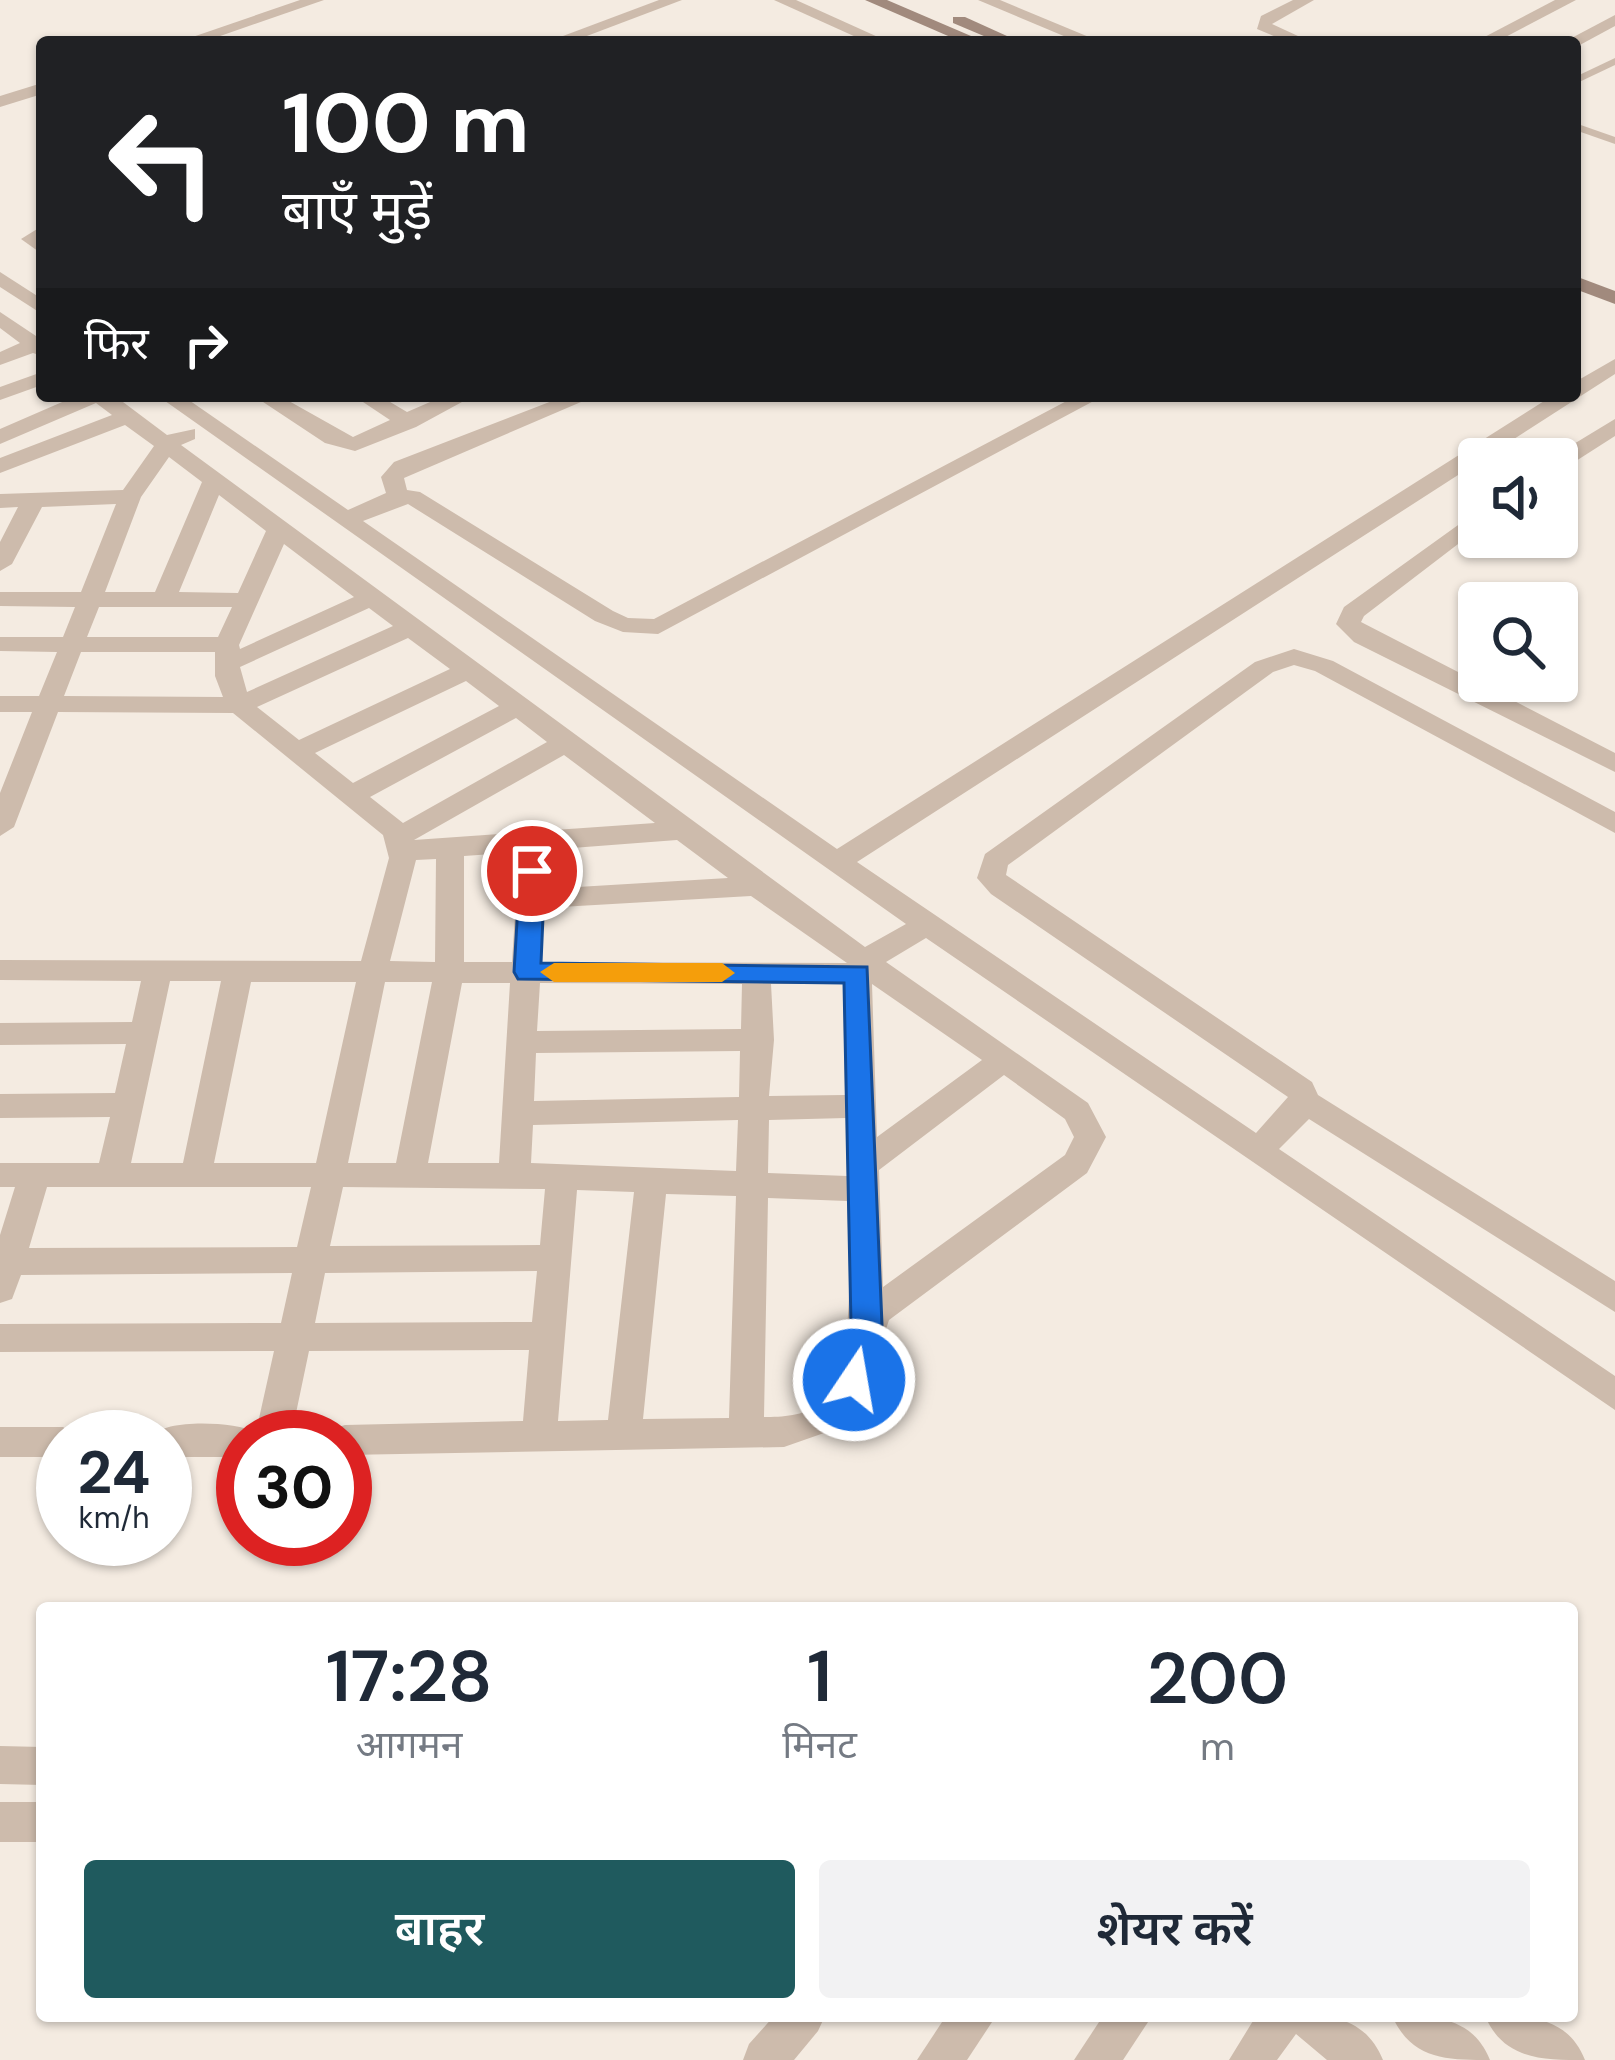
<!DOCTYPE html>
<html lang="hi">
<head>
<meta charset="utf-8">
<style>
	body { margin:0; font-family:"DM Sans","Noto Sans Devanagari",sans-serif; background:#f2f2f3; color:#1f2937; height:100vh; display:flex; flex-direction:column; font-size:45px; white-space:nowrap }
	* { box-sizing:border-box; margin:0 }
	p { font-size:39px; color:#747a83 }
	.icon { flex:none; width:66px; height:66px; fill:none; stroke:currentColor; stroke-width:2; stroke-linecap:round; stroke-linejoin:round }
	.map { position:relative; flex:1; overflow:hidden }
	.sheet { position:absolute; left:36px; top:1602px; width:1542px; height:420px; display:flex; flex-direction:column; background:#fff; border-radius:12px; box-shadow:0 3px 9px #0004 }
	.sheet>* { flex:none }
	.guide { position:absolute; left:36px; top:36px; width:1545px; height:366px; border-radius:12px; box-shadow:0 3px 9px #0004; background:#202124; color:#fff; overflow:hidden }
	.fabs { position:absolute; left:1458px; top:438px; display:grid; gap:24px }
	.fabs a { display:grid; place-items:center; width:120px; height:120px; border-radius:12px; background:#fff; box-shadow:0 3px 9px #0004; font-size:60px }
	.speed { position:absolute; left:36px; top:1410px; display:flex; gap:24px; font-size:60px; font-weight:700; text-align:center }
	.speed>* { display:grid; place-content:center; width:156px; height:156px; border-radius:50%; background:#fff; box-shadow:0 3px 9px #0004; line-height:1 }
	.speed small { font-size:30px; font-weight:400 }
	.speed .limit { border:18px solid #d22; background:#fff; color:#111 }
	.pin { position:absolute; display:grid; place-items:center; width:102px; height:102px; color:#fff; margin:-51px; border:6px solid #fff; border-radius:50%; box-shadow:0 3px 12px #0007 }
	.me { position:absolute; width:132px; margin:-66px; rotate:12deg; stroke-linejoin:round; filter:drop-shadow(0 0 9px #0008) }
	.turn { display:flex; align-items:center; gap:42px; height:252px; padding:0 48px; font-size:54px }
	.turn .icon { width:156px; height:156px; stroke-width:2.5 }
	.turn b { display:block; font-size:84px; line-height:102px }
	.then { display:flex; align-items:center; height:114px; padding:0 48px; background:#0003; gap:24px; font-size:45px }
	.eta { display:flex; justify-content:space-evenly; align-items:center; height:204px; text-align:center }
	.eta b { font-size:72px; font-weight:600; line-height:84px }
	.action { display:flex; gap:24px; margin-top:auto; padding:24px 48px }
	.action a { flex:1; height:138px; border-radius:12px; background:#1f5a5e; color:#fff; font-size:48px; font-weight:600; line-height:138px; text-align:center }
	.action a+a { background:#f2f2f3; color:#1f2937 }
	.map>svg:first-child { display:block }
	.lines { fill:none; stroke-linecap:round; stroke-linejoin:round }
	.lane { fill:#cdbbac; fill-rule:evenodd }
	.street { fill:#cdbbac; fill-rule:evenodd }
	.secondary { fill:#a18a7d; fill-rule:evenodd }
	.route { fill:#1a73e8; stroke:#114b97; stroke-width:3 }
	.slow { fill:#f59e0b }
</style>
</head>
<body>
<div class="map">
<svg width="1615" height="2060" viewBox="0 0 1615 2060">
	<rect width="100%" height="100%" fill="#f4ebe1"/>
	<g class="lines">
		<g class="lane">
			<polygon points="1615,58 1615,65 1575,84 1575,77"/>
			<polygon points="1575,123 1615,137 1615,144 1575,130"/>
		</g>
		<g class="street">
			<polygon points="300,0 324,0 203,42 178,42"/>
			<polygon points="659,0 682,0 571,42 547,42"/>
			<polygon points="774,0 796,0 889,42 867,42"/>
			<polygon points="978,0 1000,0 1101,42 1078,42"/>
			<polygon points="1293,0 1314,0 1272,24 1311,42 1288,42 1257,29 1261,16"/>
			<polygon points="1555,0 1576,0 1496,42 1475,42"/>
			<polygon points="1615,15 1615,26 1578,46 1564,42"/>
			<polygon points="42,83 42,94 0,107 0,96"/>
			<polygon points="42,226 42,254 21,239"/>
			<polygon points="0,272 42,299 42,314 0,287"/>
			<polygon points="0,312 42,340 42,356 33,353 0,365 0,352 20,343 0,328"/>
			<path d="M1615,359V374L857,862L1256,1133L1288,1097L991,894L977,878L985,854L1255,662L1294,649L1333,661L1615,812V833L1315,671L1294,665L1273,672L1008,865L1006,875L1312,1082L1318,1095L1615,1281V1312L1309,1119L1279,1149L1615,1376V1410L926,938L886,962L1088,1103L1106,1137L1087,1173L889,1320L867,1388L844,1426L784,1447L345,1455V1437H329L332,1429L345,1425L523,1421L529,1350L309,1351L291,1437H243V1457H165V1437H150C166,1418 234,1422 256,1432L274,1351L0,1352V1324L281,1323L292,1273L21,1275L12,1299L0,1303V1235L15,1187H0V1163H99L110,1117L0,1118V1094L115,1093L126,1044L0,1045V1023L132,1022L141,981L0,980V960L361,961L389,858L383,835L233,713L58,712L14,827L0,836V793L32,712H0V696H39L57,652L0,651V637H63L75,607L0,606V592H81L116,504L42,507L12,564L0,571V542L18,507L0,508V494L123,490L154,446L125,425L0,473V458L112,415L96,403L0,444V429L76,396H115L167,435L195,429V439L181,445L865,947L906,924L158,396H183L348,510L386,493L381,477L394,462L565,396H595L404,478L407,490L420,492L613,611L628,618L654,619L1076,396H1103L658,634L623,632L595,621L408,504L363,521L837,849L1552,396H1575V382ZM169,457L202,482L155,592H105L141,497ZM219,495L266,531L238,593L179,592ZM284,544L354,597L240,649L239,645ZM99,607H232L218,637H87ZM369,608L393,626L247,692L240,667ZM408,638L450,669L299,740L257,707ZM81,652H215V676L223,697L64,696ZM466,681L499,706L353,783L315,753ZM516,718L547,742L403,823L370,797ZM564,755L655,823L414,840ZM677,840L728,878L544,889L546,850ZM519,852L512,962H464V856ZM436,859L435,962L390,961L416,860ZM751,896L847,963L541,962L543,908ZM170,981H221L183,1163H131ZM251,982H356L316,1163H214ZM385,982H432L396,1163H348ZM462,983H510L499,1163H428ZM540,983L742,984L741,1029L537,1031ZM771,984H843L845,1095L769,1096L774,1040ZM872,984L982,1060L877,1137ZM740,1051L739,1097L534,1101L536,1053ZM1004,1075L1065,1119L1074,1137L1065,1155L883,1287L879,1170ZM846,1118L847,1176L768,1173L769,1120ZM738,1120L736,1171L531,1163L533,1125ZM47,1187H311L297,1247L29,1248ZM343,1187L545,1189L540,1245L330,1246ZM577,1190L634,1192L608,1420L558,1421ZM666,1194L736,1196L729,1418L643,1419ZM768,1198L847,1201C848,1249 859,1373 819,1404C804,1416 782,1417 764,1417ZM537,1271L532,1322L315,1323L325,1273Z"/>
			<polygon points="42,372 42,385 0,400 0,387"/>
			<polygon points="254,396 280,396 353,437 390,420 354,396 380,396 407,412 444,396 473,396 416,427 355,451 325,443"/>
			<polygon points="1615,419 1615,436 1565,468 1557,470 1557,459 1549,459"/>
			<polygon points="1479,510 1479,528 1364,616 1361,622 1615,753 1615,772 1354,642 1336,624 1344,607"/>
			<polygon points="0,1427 63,1427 78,1437 63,1437 63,1457 0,1457"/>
			<polygon points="0,1746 42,1747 42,1785 0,1784"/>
			<rect x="0" y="1802" width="42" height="40"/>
			<polygon points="774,2016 825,2016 818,2031 794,2060 743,2060 749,2044"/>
			<polygon points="946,2016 996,2016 967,2060 917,2060"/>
			<polygon points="1103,2016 1152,2016 1123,2060 1074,2060"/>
			<path d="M1256,2016C1306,2016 1360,2004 1383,2060H1327L1296,2034L1277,2060H1229Z"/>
			<path d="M1392,2016C1434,2016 1472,2016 1490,2060C1447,2060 1412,2060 1392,2016Z"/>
			<path d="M1485,2016C1527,2016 1567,2015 1585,2060C1543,2060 1504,2060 1485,2016Z"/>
		</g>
		<g class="secondary">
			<polygon points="865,0 887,0 985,42 962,42"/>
			<polygon points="953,17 965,17 1020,42 998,42 953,23"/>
			<polygon points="1575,276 1615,291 1615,304 1575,289"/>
		</g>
	</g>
	<path class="route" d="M532,862L545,871L541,963L867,967L882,1325L865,1390L854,1394L843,1390C833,1369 844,1345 851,1325L844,983L518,979L514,972L520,871Z"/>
	<polygon class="slow" points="554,963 722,963 735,973 722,982 554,982 540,972"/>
</svg>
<div class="fabs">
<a><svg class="icon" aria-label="sound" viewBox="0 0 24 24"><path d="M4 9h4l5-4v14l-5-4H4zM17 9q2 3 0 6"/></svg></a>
<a><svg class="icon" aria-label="search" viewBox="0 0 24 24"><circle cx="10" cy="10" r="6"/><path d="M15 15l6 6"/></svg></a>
</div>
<div class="speed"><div>24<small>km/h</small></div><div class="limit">30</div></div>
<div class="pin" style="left:532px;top:871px;background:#d93025"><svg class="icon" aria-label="arrive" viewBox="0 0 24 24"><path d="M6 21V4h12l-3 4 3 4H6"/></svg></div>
<svg class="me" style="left:854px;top:1380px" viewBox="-20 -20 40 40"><circle r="17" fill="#1a73e8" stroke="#fff" stroke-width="3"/><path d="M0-11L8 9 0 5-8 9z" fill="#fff"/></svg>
<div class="guide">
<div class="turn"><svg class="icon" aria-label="left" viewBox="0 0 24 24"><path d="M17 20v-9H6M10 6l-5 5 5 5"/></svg><div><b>100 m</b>बाएँ मुड़ें</div></div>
<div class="then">फिर<svg class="icon" aria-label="right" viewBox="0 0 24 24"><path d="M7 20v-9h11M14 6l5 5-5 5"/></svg></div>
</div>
<section class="sheet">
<div class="eta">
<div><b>17:28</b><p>आगमन</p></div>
<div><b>1</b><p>मिनट</p></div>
<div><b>200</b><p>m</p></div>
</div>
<div class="action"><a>बाहर</a><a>शेयर करें</a></div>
</section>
</div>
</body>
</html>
